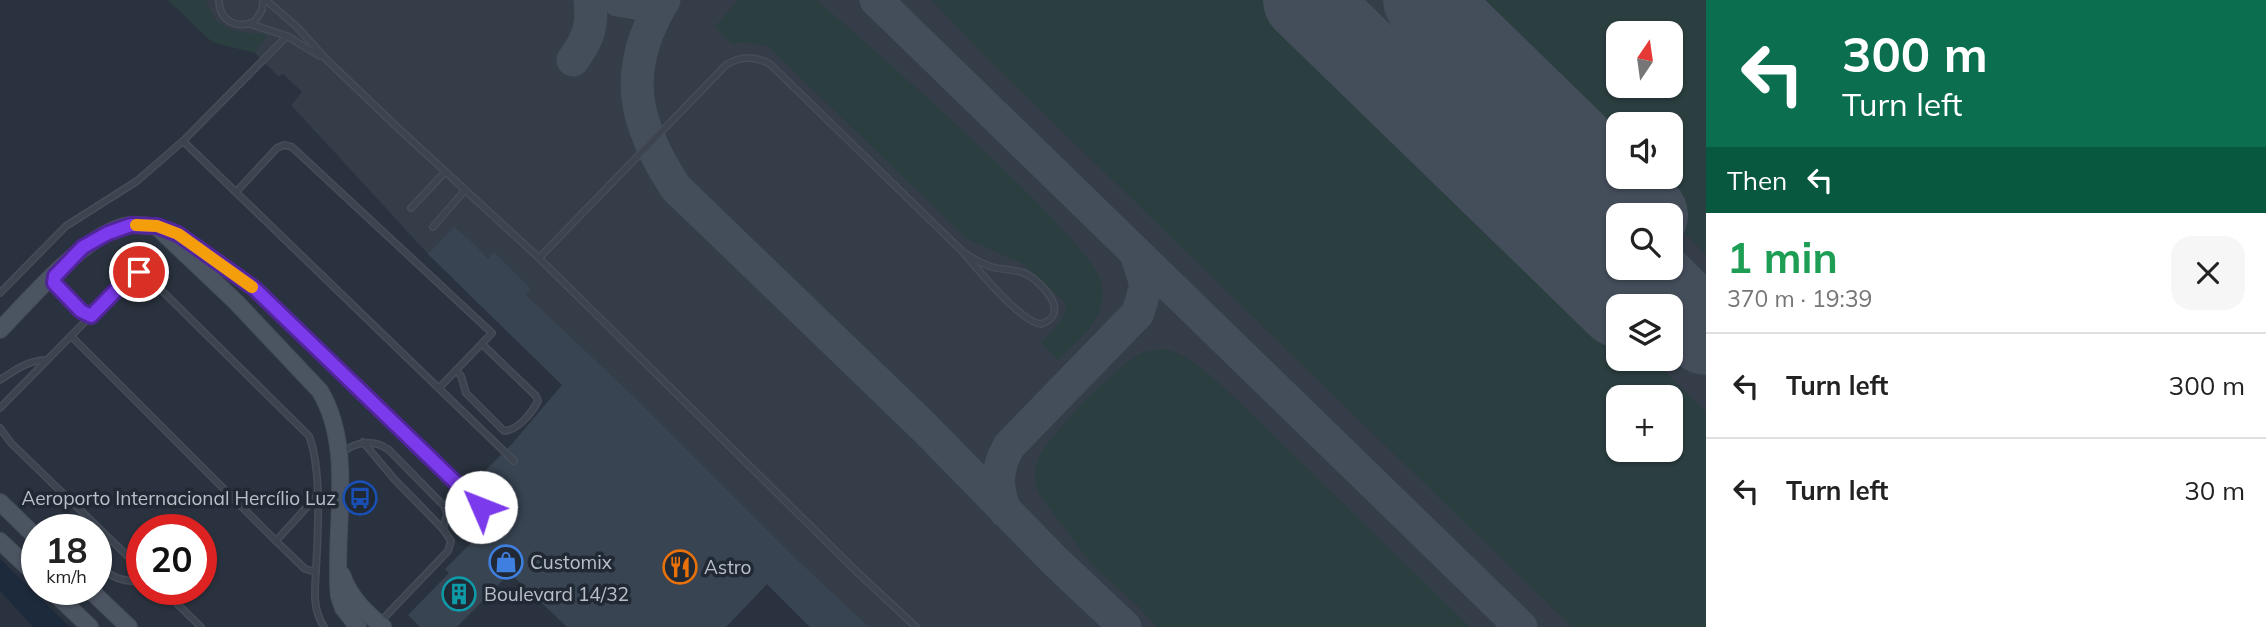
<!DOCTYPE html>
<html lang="en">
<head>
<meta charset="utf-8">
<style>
	body { margin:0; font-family:Mulish,sans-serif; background:#f6f6f6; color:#222; height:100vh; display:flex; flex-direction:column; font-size:26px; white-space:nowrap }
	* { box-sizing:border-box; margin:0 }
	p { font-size:23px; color:#767676 }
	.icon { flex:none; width:38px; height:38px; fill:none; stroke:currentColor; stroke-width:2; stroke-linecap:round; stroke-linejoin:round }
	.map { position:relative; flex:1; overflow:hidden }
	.panel { display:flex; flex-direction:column; background:#fff; width:560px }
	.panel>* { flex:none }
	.guide { background:#0b6e4f; color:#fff; overflow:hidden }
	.needle { width:46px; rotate:13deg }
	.buttons { position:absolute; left:1606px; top:21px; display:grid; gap:14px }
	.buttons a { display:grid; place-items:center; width:77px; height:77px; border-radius:14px; background:#fff; box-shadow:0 2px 5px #0004; font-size:35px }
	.speed { position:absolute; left:21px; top:514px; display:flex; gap:14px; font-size:35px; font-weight:700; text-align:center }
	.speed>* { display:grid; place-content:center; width:91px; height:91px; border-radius:50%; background:#fff; box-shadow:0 2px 5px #0004; line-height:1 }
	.speed small { font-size:18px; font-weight:400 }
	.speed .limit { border:10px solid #d22; background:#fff; color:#111 }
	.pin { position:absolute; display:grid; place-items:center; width:60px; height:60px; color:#fff; margin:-30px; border:4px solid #fff; border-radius:50%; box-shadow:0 2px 7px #0007 }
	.me { position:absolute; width:77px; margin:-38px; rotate:314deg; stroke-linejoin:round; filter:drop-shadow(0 0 5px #0008) }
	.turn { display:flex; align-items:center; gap:24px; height:147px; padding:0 21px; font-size:32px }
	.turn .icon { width:91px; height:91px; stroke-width:2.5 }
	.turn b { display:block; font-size:49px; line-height:60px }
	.then { display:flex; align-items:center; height:66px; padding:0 21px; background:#0003; gap:14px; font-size:26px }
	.round { display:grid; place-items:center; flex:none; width:74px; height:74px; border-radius:21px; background:#f6f6f6 }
	.headline { display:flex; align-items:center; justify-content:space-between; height:119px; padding:0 21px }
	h1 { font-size:42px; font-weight:700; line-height:52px; color:#1e9e55 }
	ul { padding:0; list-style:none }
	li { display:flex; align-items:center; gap:21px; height:105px; padding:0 21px; border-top:2px solid #e0e0e0 }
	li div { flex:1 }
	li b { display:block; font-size:26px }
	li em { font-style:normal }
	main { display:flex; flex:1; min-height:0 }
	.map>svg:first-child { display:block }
	.airport { fill:#343d48; fill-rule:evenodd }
	.green { fill:#2b3e40; fill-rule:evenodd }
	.water { fill:#1c2a3c }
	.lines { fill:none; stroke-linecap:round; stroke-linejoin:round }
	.taxiway { stroke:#444e5a; stroke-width:33 }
	.runway { stroke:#444e5a; stroke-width:84 }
	.building { fill:#384452 }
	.lane-casing { stroke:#464d58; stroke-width:8 }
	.secondary-casing { stroke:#464d58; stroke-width:18 }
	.lane { stroke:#3c444f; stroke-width:5 }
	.secondary { stroke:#4b5461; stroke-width:16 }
	.route-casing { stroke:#51269a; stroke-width:18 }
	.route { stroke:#7c3aed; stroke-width:12 }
	.slow { stroke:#f59e0b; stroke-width:12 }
	.labels { text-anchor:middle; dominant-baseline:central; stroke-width:7; stroke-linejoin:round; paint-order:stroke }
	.poi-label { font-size:19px; fill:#b9c0c9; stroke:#212934; text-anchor:start }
</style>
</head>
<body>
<main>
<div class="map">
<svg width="1706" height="627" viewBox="0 0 1706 627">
	<rect width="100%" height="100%" fill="#29323e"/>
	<path class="airport" d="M168,0H1706V627H810L767,584L726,627L484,530L455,501L511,445L562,385L428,254L291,105L302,92L283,74L279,77L255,53L212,42ZM1619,33H1671V86H1619ZM1619,124H1671V177H1619ZM1619,215H1671V268H1619ZM1619,306H1671V359H1619ZM1619,397H1671V450H1619Z"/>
	<g class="green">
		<path d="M168,0H206C215,32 235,32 264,34L266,37L255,53L212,42Z"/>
		<path d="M738,0H817C862,40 1097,242 1102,286C1106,320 1080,339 1058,360L1041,343C1051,331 1069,319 1065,302L1022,263L967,239L768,46L743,42L732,44L715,27Z"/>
		<path d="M932,0H1284L1619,327V359H1652L1706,412V627H1572L986,57ZM1671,397V450H1619V397Z"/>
		<path d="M1445,0H1706V254L1671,220V215H1666L1627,177H1671V124H1619V169ZM1671,33V86H1619V33Z"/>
		<path d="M1166,349C1194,357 1216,381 1237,400L1470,627H1157L1138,606L1093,566L1039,494C1035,484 1033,474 1037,463C1045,438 1116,366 1140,354C1148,350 1157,350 1166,349Z"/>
	</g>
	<polygon class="water" points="0,559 70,627 33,627 0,591"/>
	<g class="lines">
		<g class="taxiway">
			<polyline points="618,0 636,3 652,0"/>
			<path d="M664,0C621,70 633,123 676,188L925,428L1055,561L1125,627"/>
			<polyline points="876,0 1521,627"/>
			<path d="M573,60C588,39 593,27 590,0"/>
			<path d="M1006,512C995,488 996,469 1009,446L1138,313L1146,285L1136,253"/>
		</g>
		<g class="runway">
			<polyline points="1305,0 1620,306"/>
			<polyline points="1425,0 1646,215"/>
			<polyline points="1639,268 1706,333"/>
		</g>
	</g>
	<polygon class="building" points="454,227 474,244 488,259 494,252 531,289 525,294 631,394 793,556 869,627 810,627 767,584 726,627 567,627 510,573 457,627 420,627 408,615 449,573 445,569 484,530 455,501 511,445 562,385 428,254"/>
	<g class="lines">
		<defs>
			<g id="lane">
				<path d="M219,0C219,21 237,30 255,21L262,10L263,0"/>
				<polyline points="266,0 297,27 326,59 398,128 539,258 857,572 916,627"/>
				<polyline points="250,24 287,36 320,56"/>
				<polyline points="183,141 514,461"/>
				<polyline points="236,192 277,148 284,145 292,147 492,333 439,388"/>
				<polyline points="411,208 445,172"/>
				<polyline points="433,227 465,190"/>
				<polyline points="170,231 202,250 254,288 481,507"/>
				<path d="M963,252C972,258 982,264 992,267C1003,270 1014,269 1024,273C1042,281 1072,314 1041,324C1021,322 977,269 963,252Z"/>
				<path d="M539,258L726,65C741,55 755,56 770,64L963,252"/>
				<path d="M55,279L54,283C65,296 76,309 91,316"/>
				<polyline points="0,293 66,226 137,181 183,141 287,36"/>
				<polyline points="71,336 276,541 305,569 316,572"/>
				<path d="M456,370L461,376L466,393L504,431C518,430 531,414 538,401L536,396L482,344"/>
				<path d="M0,380C15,370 28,360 47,360"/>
				<path d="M0,408L128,278L139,272L144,273L309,436C322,469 318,534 316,570C315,591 312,608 324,627"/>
				<polyline points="0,428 11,443 142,570"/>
				<polyline points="363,442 395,480 443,529 451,541 448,551 380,622"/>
				<path d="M342,453C356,441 374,439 389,450L444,506L447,514L443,529"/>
				<polyline points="276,541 316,497"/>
				<path d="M96,563C112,578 120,581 142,582"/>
				<polyline points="163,590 201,627"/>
			</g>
			<g id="secondary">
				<path d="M0,330C31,298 86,232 130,225C138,224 149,226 157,227L236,302L320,391C355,449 333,531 339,596L343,608L358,627"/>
				<polyline points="0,502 37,538"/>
				<polyline points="0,541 37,576"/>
				<path d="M342,575C350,597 364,611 383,627"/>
				<polyline points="51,590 90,627"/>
				<polyline points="90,590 129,627"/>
			</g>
		</defs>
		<use href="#lane" class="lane-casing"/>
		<use href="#secondary" class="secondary-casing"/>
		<use href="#lane" class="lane"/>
		<use href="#secondary" class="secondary"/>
	</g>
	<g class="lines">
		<defs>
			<polyline id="route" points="139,272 128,278 91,316 81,311 54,283 55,276 83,247 108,233 131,225 157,226 178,234 254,288 481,507"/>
		</defs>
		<use href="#route" class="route-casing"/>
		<use href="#route" class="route"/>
		<polyline class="slow" points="136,225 157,226 178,234 252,287"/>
	</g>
	<defs>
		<symbol id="bus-ring" viewBox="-11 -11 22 22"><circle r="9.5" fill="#212934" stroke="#1a4fb4" stroke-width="1.5"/><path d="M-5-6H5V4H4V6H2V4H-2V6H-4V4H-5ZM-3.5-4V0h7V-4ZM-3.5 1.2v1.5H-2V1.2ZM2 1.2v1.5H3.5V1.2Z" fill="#1a4fb4"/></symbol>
		<symbol id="shop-ring" viewBox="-11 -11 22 22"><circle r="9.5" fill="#212934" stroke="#3f7fe0" stroke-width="1.5"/><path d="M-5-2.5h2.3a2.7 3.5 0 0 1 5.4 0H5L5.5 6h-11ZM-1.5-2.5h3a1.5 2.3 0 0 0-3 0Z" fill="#3f7fe0"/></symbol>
		<symbol id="restaurant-ring" viewBox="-11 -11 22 22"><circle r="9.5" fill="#212934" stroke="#e8710a" stroke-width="1.5"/><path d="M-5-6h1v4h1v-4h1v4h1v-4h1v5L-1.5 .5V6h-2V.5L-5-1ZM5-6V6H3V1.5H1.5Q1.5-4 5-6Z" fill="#e8710a"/></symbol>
		<symbol id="building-ring" viewBox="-11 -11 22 22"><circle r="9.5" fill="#212934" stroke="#0f9aa8" stroke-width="1.5"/><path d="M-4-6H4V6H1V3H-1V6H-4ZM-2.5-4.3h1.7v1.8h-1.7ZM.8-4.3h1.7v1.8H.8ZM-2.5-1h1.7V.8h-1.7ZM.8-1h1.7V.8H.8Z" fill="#0f9aa8"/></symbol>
	</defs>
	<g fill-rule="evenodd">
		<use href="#bus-ring" x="341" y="479" width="38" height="38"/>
		<use href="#shop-ring" x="487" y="543" width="38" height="38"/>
		<use href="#restaurant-ring" x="661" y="548" width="38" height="38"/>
		<use href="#building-ring" x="440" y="575" width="38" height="38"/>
	</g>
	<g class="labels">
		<g class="poi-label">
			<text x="336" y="498" text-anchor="end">Aeroporto Internacional Hercílio Luz</text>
			<text x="530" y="562">Customix</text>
			<text x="704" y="567">Astro</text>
			<text x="484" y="594">Boulevard 14/32</text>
		</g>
	</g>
</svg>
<div class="buttons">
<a><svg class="needle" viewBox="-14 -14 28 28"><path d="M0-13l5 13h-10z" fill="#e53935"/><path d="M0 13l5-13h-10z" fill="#767676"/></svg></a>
<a><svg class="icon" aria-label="sound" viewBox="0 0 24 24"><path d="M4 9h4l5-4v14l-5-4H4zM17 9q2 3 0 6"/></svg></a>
<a><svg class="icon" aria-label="search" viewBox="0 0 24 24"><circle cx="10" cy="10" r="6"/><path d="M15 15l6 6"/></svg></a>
<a><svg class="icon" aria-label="layers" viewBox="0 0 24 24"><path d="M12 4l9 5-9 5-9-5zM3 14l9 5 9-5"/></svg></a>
<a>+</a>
</div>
<div class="speed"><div>18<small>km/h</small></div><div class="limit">20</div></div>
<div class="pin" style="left:139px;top:272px;background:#d93025"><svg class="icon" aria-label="arrive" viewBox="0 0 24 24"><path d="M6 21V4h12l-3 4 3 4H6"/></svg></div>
<svg class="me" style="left:481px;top:507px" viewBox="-20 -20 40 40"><circle r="19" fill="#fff"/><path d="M0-13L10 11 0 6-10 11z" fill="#7c3aed"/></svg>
</div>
<section class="panel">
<div class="guide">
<div class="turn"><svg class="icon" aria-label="left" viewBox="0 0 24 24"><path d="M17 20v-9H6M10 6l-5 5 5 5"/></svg><div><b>300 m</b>Turn left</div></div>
<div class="then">Then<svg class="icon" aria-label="left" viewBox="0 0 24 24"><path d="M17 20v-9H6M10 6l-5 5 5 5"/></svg></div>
</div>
<div class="headline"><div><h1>1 min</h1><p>370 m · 19:39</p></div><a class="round"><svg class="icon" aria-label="close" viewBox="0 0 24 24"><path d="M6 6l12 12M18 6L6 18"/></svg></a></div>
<ul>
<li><svg class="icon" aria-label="left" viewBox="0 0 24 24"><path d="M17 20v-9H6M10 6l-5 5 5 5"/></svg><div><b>Turn left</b></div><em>300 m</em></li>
<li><svg class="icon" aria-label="left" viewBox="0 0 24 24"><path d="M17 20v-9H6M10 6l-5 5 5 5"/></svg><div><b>Turn left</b></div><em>30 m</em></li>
</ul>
</section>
</main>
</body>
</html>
